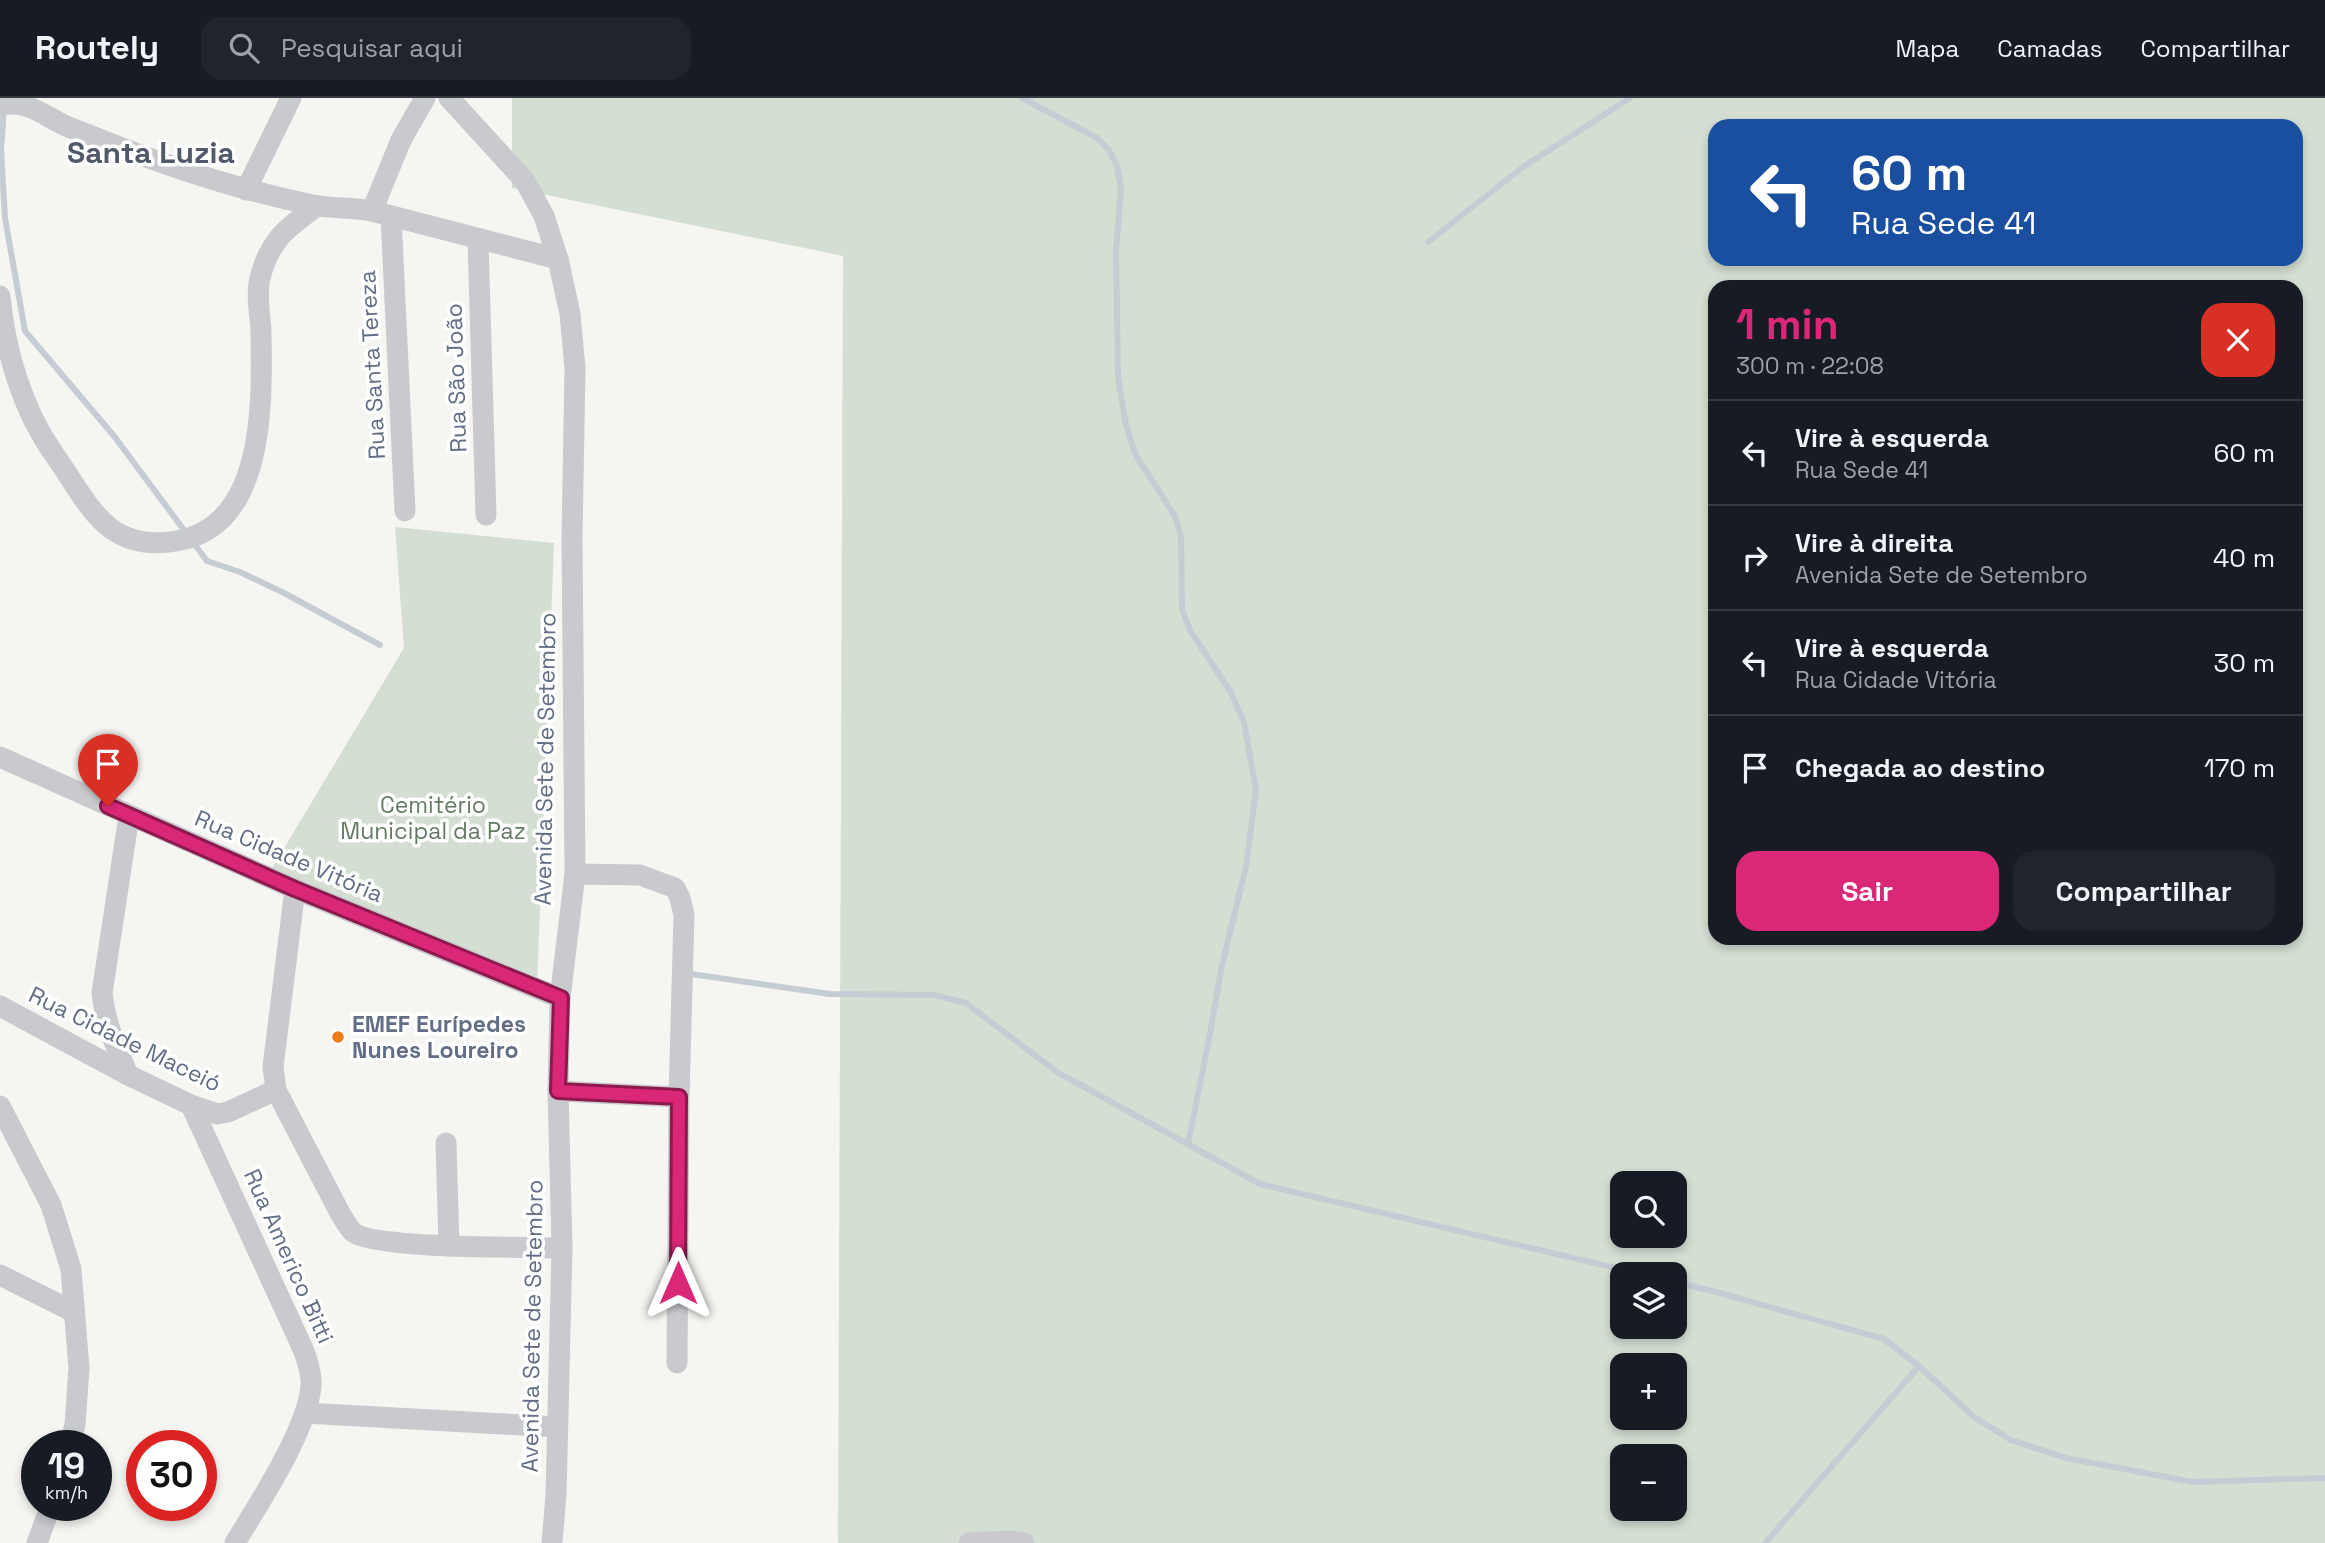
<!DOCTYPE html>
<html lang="pt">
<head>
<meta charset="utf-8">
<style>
	body { margin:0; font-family:"Space Grotesk",sans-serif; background:#20242c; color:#f1f3f6; height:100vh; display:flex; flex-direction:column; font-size:26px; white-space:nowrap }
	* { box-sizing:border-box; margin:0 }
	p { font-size:23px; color:#9ea1a6 }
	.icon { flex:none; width:38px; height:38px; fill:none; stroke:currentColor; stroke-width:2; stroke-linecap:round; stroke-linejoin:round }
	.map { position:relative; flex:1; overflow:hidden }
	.sheet { position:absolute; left:1708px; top:182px; width:595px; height:665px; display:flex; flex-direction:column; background:#171b24; border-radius:21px; box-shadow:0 4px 10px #0003 }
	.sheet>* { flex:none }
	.hud { position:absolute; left:1708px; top:21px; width:595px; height:147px; border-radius:21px; box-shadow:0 4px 10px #0003; background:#1a4fa0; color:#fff; overflow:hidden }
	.fabs { position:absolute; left:1610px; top:1073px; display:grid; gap:14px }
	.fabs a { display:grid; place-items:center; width:77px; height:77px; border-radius:14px; background:#171b24; box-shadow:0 4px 10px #0003; font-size:35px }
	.speed { position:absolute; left:21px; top:1332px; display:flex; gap:14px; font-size:35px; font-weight:700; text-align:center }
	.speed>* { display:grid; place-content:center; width:91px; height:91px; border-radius:50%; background:#171b24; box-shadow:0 4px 10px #0003; line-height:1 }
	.speed small { font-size:18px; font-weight:400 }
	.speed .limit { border:10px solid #d22; background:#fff; color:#111 }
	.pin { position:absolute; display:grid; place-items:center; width:60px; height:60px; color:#fff; margin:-72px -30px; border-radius:50% 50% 50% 0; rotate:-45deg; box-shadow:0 0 7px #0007 }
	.pin .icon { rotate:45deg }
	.me { position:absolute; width:77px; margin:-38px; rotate:0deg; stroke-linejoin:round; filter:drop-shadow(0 0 5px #0008) }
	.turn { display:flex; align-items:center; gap:24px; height:147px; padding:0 28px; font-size:32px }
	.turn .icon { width:91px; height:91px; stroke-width:2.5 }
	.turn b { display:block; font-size:49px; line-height:60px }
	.round { display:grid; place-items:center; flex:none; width:74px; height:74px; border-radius:21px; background:#20242c }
	.overview { display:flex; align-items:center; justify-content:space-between; height:119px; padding:0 28px }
	h1 { font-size:42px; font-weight:700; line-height:52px; color:#db2777 }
	.action { display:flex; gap:14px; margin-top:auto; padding:14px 28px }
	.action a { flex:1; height:80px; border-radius:21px; background:#db2777; color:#fff; font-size:28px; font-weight:700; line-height:80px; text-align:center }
	.action a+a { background:#20242c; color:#f1f3f6 }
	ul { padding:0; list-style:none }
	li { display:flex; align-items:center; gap:21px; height:105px; padding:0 28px; border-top:2px solid #363941 }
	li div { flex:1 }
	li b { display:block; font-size:26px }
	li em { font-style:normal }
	header { display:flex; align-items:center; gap:42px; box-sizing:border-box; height:98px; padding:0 35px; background:#171b24; border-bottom:2px solid #363941 }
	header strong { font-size:33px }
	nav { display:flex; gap:38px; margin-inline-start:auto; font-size:24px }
	.search { width:490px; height:63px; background:#20242c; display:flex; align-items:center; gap:18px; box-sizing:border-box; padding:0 24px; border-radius:21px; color:#9ea1a6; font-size:26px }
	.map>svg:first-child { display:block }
	.green { fill:#d4ded3; fill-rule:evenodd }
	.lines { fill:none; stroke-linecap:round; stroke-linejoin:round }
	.stream { stroke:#c5ccd3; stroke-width:6 }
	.minor { stroke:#c8cace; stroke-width:21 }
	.route-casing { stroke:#8e194d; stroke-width:18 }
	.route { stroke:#db2777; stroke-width:12 }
	.poi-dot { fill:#f07a18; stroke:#fff; stroke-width:2.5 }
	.labels { text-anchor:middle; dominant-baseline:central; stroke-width:7; stroke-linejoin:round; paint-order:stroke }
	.street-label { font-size:23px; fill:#626e85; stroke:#fff }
	.park-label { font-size:23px; fill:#627c62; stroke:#fff }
	.poi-label { font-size:23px; font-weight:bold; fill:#626e85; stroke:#fff; text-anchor:start }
	.district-label { font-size:30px; font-weight:bold; fill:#51596a; stroke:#fff }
</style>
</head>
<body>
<header>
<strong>Routely</strong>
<div class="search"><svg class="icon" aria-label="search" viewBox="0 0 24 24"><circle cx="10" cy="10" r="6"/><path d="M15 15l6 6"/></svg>Pesquisar aqui</div>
<nav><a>Mapa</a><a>Camadas</a><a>Compartilhar</a></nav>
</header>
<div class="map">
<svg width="2325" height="1445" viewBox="0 0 2325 1445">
	<rect width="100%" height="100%" fill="#f5f6f2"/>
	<g class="green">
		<path d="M512,0H2325V1445H838L843,158L512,90ZM1715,28H2296V161H1715ZM1715,189H2296V840H1715ZM1622,1085H1675V1138H1622ZM1622,1176H1675V1228H1622ZM1622,1267H1675V1320H1622ZM1622,1358H1675V1410H1622Z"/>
		<polygon points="395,429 554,445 537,888 271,772 404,550"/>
	</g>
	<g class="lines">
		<g class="stream">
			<polyline points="1022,0 1097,40 1109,52 1117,68 1121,91 1116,153 1118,279 1126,327 1135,356 1175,418 1181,438 1182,512 1190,532 1230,593 1244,624 1256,692 1246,769 1222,867 1209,941 1188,1046"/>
			<polyline points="4,9 1,52 5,120 25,233 114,338 207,463 240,474 284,495 380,547"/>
			<polyline points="1428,144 1523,69 1630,0"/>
			<polyline points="691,876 830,896 934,897 966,905 1057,974 1260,1086 1641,1176"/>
			<polyline points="1675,1184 1720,1195 1884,1241 1919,1268 1974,1319 2011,1342 2066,1360 2193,1384 2325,1380"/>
			<polyline points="1765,1445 1919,1268"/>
		</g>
		<g class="minor">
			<polyline points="449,0 525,83 544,118 558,161 570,216 575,270 572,441 575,776 560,900 558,993 562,1150 556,1397 552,1445"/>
			<path d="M0,8C24,0 43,17 64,27C75,32 87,36 99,41C169,69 238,92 313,107C332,111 352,109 372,113L558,161"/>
			<polyline points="246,92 291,0"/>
			<polyline points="372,113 401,42 425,0"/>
			<polyline points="391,118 405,413"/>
			<polyline points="478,142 486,417"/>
			<path d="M0,198C5,252 22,311 54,356C89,406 106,455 176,443C267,429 262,301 261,233C260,217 256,196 260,180C270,141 287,130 317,108"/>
			<polyline points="0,659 295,791 560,900"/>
			<polyline points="575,776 640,777 675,790 680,800 684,817 679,999 677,1265"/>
			<path d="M295,791L273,969L276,992L341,1117C345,1122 348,1130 353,1134C372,1151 529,1149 562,1150"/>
			<polyline points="0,908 128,977 191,1007 217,1016 228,1014 276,992"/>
			<path d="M128,977C116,949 105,924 102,895L129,718"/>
			<polyline points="558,993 679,999"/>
			<path d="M191,1007L303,1251C307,1262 312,1275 311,1288C307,1333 259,1405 235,1445"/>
			<polyline points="0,1008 51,1107 71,1171 79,1270 75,1327 69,1348"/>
			<polyline points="446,1045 449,1148"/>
			<polyline points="0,1177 74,1214"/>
			<polyline points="305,1315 557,1329"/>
			<polyline points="37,1445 51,1407"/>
			<polyline points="969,1445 1009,1443 1024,1445"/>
		</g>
	</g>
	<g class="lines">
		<defs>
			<polyline id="route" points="108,708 295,791 561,900 558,993 679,999 678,1185"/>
		</defs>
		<use href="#route" class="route-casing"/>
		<use href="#route" class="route"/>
	</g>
	<circle class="poi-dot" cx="338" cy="939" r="7"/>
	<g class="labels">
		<g class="street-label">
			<text transform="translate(372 267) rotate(-93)">Rua Santa Tereza</text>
			<text transform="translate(456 280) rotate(-92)">Rua São João</text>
			<text transform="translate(545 661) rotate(-89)">Avenida Sete de Setembro</text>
			<text transform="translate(289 758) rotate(23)">Rua Cidade Vitória</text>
			<text transform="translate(125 941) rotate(26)">Rua Cidade Maceió</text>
			<text transform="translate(289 1158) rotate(66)">Rua Americo Bitti</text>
			<text transform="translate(532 1228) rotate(-89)">Avenida Sete de Setembro</text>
		</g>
		<g class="park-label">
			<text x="433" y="707">Cemitério<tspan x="433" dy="26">Municipal da Paz</tspan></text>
		</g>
		<g class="poi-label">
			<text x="352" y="926">EMEF Eurípedes<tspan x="352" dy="26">Nunes Loureiro</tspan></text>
		</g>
		<g class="district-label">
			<text x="151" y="54">Santa Luzia</text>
		</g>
	</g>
</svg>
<div class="fabs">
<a><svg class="icon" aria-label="search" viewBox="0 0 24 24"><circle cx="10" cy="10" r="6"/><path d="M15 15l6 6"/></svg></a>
<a><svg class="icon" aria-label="layers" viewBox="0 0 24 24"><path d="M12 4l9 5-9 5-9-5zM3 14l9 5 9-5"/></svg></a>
<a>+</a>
<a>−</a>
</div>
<div class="speed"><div>19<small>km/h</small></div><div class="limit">30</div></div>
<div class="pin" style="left:108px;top:708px;background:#d93025"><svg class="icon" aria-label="arrive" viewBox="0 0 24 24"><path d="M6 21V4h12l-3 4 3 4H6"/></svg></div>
<svg class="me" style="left:678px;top:1185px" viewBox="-20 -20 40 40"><path d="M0-17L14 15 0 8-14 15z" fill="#db2777" stroke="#fff" stroke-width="4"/></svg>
<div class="hud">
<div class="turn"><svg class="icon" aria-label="left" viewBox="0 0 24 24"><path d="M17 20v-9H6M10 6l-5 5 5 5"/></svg><div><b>60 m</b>Rua Sede 41</div></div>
</div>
<section class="sheet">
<div class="overview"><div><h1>1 min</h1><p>300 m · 22:08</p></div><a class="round" style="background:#d93025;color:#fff"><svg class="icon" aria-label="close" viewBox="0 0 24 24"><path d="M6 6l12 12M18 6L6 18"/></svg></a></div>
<ul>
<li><svg class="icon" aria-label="left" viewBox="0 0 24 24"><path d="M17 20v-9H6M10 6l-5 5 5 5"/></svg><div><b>Vire à esquerda</b><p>Rua Sede 41</p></div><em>60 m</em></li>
<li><svg class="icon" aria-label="right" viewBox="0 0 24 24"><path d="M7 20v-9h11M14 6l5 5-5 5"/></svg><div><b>Vire à direita</b><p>Avenida Sete de Setembro</p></div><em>40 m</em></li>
<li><svg class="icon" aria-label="left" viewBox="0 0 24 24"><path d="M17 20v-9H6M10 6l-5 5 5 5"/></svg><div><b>Vire à esquerda</b><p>Rua Cidade Vitória</p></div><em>30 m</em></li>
<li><svg class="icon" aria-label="arrive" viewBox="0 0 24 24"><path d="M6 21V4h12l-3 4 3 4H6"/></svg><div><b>Chegada ao destino</b></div><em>170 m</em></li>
</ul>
<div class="action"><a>Sair</a><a>Compartilhar</a></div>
</section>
</div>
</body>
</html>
